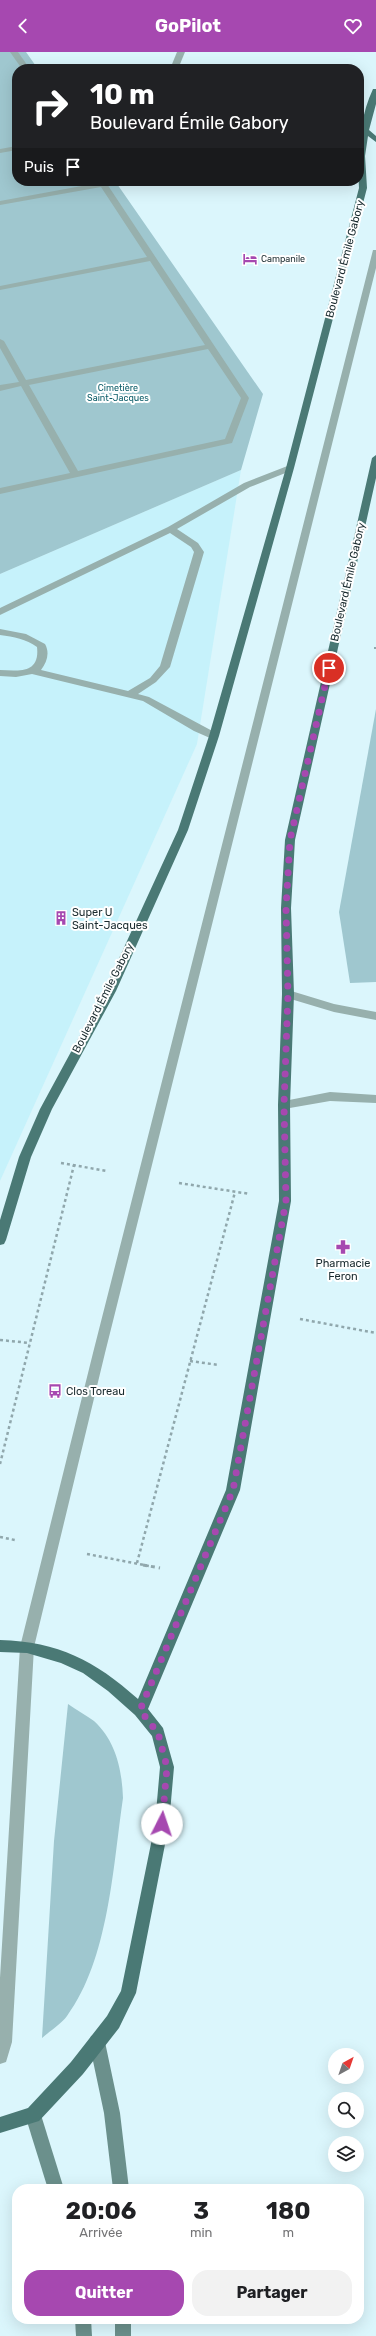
<!DOCTYPE html>
<html lang="fr">
<head>
<meta charset="utf-8">
<style>
	body { margin:0; font-family:Rubik,sans-serif; background:#f2f2f2; color:#202124; height:100vh; display:flex; flex-direction:column; font-size:15px; white-space:nowrap }
	* { box-sizing:border-box; margin:0 }
	p { font-size:13px; color:#757577 }
	.icon { flex:none; width:22px; height:22px; fill:none; stroke:currentColor; stroke-width:2; stroke-linecap:round; stroke-linejoin:round }
	.map { position:relative; flex:1; overflow:hidden }
	.details { position:absolute; left:12px; top:2132px; width:352px; height:140px; display:flex; flex-direction:column; background:#fff; border-radius:16px; box-shadow:0 4px 16px #0002 }
	.details>* { flex:none }
	.hud { position:absolute; left:12px; top:12px; width:352px; height:122px; border-radius:16px; box-shadow:0 4px 16px #0002; background:#202124; color:#fff; overflow:hidden }
	.needle { width:26px; rotate:40deg }
	.tools { position:absolute; left:328px; top:1996px; display:grid; gap:8px }
	.tools a { display:grid; place-items:center; width:36px; height:36px; border-radius:50%; background:#fff; box-shadow:0 4px 16px #0002; font-size:20px }
	.pin { position:absolute; display:grid; place-items:center; width:34px; height:34px; color:#fff; margin:-17px; border:2px solid #fff; border-radius:50%; box-shadow:0 1px 4px #0007 }
	.me { position:absolute; width:44px; margin:-22px; rotate:4deg; stroke-linejoin:round; filter:drop-shadow(0 0 3px #0008) }
	.turn { display:flex; align-items:center; gap:14px; height:84px; padding:0 12px; font-size:18px }
	.turn .icon { width:52px; height:52px; stroke-width:2.5 }
	.turn b { display:block; font-size:28px; line-height:34px }
	.then { display:flex; align-items:center; height:38px; padding:0 12px; background:#0003; gap:8px; font-size:15px }
	.eta { display:flex; justify-content:space-evenly; align-items:center; height:68px; text-align:center }
	.eta b { font-size:24px; font-weight:700; line-height:28px }
	.button { display:flex; gap:8px; margin-top:auto; padding:8px 12px }
	.button a { flex:1; height:46px; border-radius:16px; background:#a648b0; color:#fff; font-size:16px; font-weight:700; line-height:46px; text-align:center }
	.button a+a { background:#f2f2f2; color:#202124 }
	header { display:flex; justify-content:space-between; align-items:center; height:52px; padding:0 12px; background:#a648b0; color:#fff; font-size:18px; font-weight:700 }
	.map>svg:first-child { display:block }
	.built { fill:#c6f2fb }
	.green { fill:#9fc7cf }
	.lines { fill:none; stroke-linecap:round; stroke-linejoin:round }
	.path-far3 { stroke:#90a7ac; stroke-width:1.5; stroke-dasharray:2 2; stroke-linecap:butt }
	.path-far2 { stroke:#90a7ac; stroke-width:2; stroke-dasharray:2.5 2.5; stroke-linecap:butt }
	.path-far1 { stroke:#90a7ac; stroke-width:2.5; stroke-dasharray:3 3; stroke-linecap:butt }
	.path { stroke:#90a7ac; stroke-width:3; stroke-dasharray:4 4; stroke-linecap:butt }
	.lane { fill:#97b0ad; fill-rule:evenodd }
	.street { fill:#97b0ad; fill-rule:evenodd }
	.secondary { fill:#6b908c; fill-rule:evenodd }
	.primary { fill:#4a7975; fill-rule:evenodd }
	.route { stroke:#a648b0; stroke-width:7; stroke-dasharray:0 12.6 }
	.labels { text-anchor:middle; dominant-baseline:central; stroke-width:4; stroke-linejoin:round; paint-order:stroke }
	.far-poi-label { font-size:9px; fill:#1a2b2f; stroke:#fff; text-anchor:start }
	.far-park-label { font-size:9px; fill:#0a5c68; stroke:#fff }
	.street-label { font-size:11px; fill:#1a2b2f; stroke:#fff }
	.poi-label { font-size:11px; fill:#1a2b2f; stroke:#fff; text-anchor:start }
</style>
</head>
<body>
<header><svg class="icon" aria-label="back" viewBox="0 0 24 24"><path d="M15 5l-7 7 7 7"/></svg>GoPilot<svg class="icon" aria-label="heart" viewBox="0 0 24 24"><path d="M12 20l-8-8c-3-5 5-10 8-4 3-6 11-1 8 4z"/></svg></header>
<div class="map">
<svg width="376" height="2284" viewBox="0 0 376 2284">
	<rect width="100%" height="100%" fill="#dbf6fc"/>
	<polygon class="built" points="241,418 197,692 0,1129 0,522"/>
	<g class="green">
		<polygon points="0,0 26,0 38,17 17,17 17,129 115,129 263,342 241,418 0,522"/>
		<polygon points="376,657 376,930 350,931 339,860"/>
		<path d="M68,1652C76,1658 86,1663 94,1669C116,1689 122,1718 123,1746C113,1814 109,1907 67,1964C61,1972 50,1979 42,1986L54,1789Z"/>
	</g>
	<g class="lines">
		<polyline class="path-far3" points="212,15 240,17"/>
		<polyline class="path-far2" points="374,596 376,596"/>
		<g class="path-far1">
			<polyline points="61,1111 107,1119"/>
			<polyline points="179,1131 250,1142"/>
			<polyline points="300,1267 376,1281"/>
			<polyline points="0,1288 30,1291"/>
			<polyline points="190,1309 219,1313"/>
			<polyline points="0,1412 74,1113"/>
			<polyline points="0,1485 15,1488"/>
			<polyline points="87,1502 149,1514"/>
			<polyline points="137,1511 235,1140"/>
		</g>
		<polyline class="path" points="143,1513 160,1516"/>
		<g class="lane">
			<polygon points="10,0 18,0 30,17 22,17"/>
			<polygon points="17,94 17,98 0,101 0,97"/>
			<path d="M97,129H105L249,346L232,391L0,442V436L70,421L21,334L0,339V333L19,330L0,296V287L4,289L26,328L205,293L150,209L0,238V234L147,205L101,135L0,153V149L98,131ZM208,297L241,346L225,387L78,419L29,333Z"/>
			<polygon points="373,198 376,198 376,216 105,1301 34,1595 12,1990 6,2010 0,2012 0,1926 20,1595 93,1301"/>
			<path d="M290,413L293,414V418L250,435L177,477L198,491L204,500L170,615L156,630L138,642L149,645L218,682V686H210L194,679L143,649L32,622L16,625L0,624V618C20,619 40,621 37,595C26,587 14,585 0,583V577L26,582L45,592C50,601 47,610 41,618L128,639L150,626L160,614L194,500L191,495L170,481L0,563V556L168,475L244,431Z"/>
		</g>
		<g class="street">
			<polygon points="177,0 185,0 178,17 170,17"/>
			<polygon points="288,938 334,952 376,960 376,968 334,960 284,945 282,942"/>
			<polygon points="330,1040 376,1043 376,1051 330,1049 284,1057 278,1053 284,1049"/>
		</g>
		<g class="secondary">
			<polygon points="97,1982 103,1984 105,1990 120,2061 129,2137 113,2137 104,2061 89,1990 91,1984"/>
			<polygon points="33,2055 39,2057 41,2063 64,2137 48,2137 25,2063 27,2057"/>
			<polygon points="75,2267 91,2267 92,2284 76,2284"/>
			<rect x="115" y="2267" width="16" height="17"/>
		</g>
		<g class="primary">
			<path d="M373,37H376V52L369,78L376,84V90L368,84L365,104L367,136L294,416L219,684L188,778L116,939L52,1057L31,1105L6,1188L4,1192L0,1193V1168L19,1105L40,1057L104,939L178,778L209,684L286,416L359,136C357,105 359,66 373,37Z"/>
			<path d="M376,403V426L295,788L291,856L294,942L290,1053L291,1149L240,1438L148,1657L163,1676L174,1715L169,1772L136,1941L119,1976L83,2022L39,2069L0,2081V2065L28,2056L71,2010L107,1964L121,1939L155,1772L160,1715L152,1684L135,1663L108,1639L83,1621L61,1611L27,1601L0,1600V1588C59,1590 94,1608 138,1647L226,1438L279,1149L278,1053L282,942L281,856L285,788L372,406Z"/>
		</g>
	</g>
	<g class="lines">
		<polyline class="route" points="162,1772 167,1715 158,1681 140,1658 233,1438 286,1149 284,1053 288,942 286,856 290,788 329,616"/>
	</g>
	<defs>
		<symbol id="hotel-bare" viewBox="-9 -9 18 18"><path d="M-6-4.5h1.5V1H6V5H4.5V3h-9V5H-6ZM-4 0a1.8 1.8 0 1 1 3.6 0ZM.5 0V-2.5h3Q6-2.5 6 0Z" fill="#a648b0" stroke="#fff" stroke-width="2.5" paint-order="stroke"/></symbol>
		<symbol id="building-bare" viewBox="-9 -9 18 18"><path d="M-4-6H4V6H1V3H-1V6H-4ZM-2.5-4.3h1.7v1.8h-1.7ZM.8-4.3h1.7v1.8H.8ZM-2.5-1h1.7V.8h-1.7ZM.8-1h1.7V.8H.8Z" fill="#a648b0" stroke="#fff" stroke-width="2.5" paint-order="stroke"/></symbol>
		<symbol id="pharmacy-bare" viewBox="-9 -9 18 18"><path d="M-2-6h4v4h4v4h-4v4h-4v-4h-4v-4h4Z" fill="#a648b0" stroke="#fff" stroke-width="2.5" paint-order="stroke"/></symbol>
		<symbol id="bus-bare" viewBox="-9 -9 18 18"><path d="M-5-6H5V4H4V6H2V4H-2V6H-4V4H-5ZM-3.5-4V0h7V-4ZM-3.5 1.2v1.5H-2V1.2ZM2 1.2v1.5H3.5V1.2Z" fill="#a648b0" stroke="#fff" stroke-width="2.5" paint-order="stroke"/></symbol>
	</defs>
	<g fill-rule="evenodd">
		<use href="#hotel-bare" x="240" y="197" width="20" height="20"/>
		<use href="#building-bare" x="51" y="856" width="20" height="20"/>
		<use href="#pharmacy-bare" x="333" y="1185" width="20" height="20"/>
		<use href="#bus-bare" x="45" y="1329" width="20" height="20"/>
	</g>
	<g class="labels">
		<g class="far-poi-label">
			<text x="261" y="207">Campanile</text>
		</g>
		<g class="far-park-label">
			<text x="118" y="336">Cimetière<tspan x="118" dy="10">Saint-Jacques</tspan></text>
		</g>
		<g class="street-label">
			<text transform="translate(345 207) rotate(-75)">Boulevard Émile Gabory</text>
			<text transform="translate(348 530) rotate(-77)">Boulevard Émile Gabory</text>
			<text transform="translate(103 946) rotate(-63)">Boulevard Émile Gabory</text>
		</g>
		<g class="poi-label">
			<text x="72" y="860">Super U<tspan x="72" dy="13">Saint-Jacques</tspan></text>
			<text x="343" y="1211" text-anchor="middle">Pharmacie<tspan x="343" dy="13">Feron</tspan></text>
			<text x="66" y="1339">Clos Toreau</text>
		</g>
	</g>
</svg>
<div class="tools">
<a><svg class="needle" viewBox="-14 -14 28 28"><path d="M0-13l5 13h-10z" fill="#e53935"/><path d="M0 13l5-13h-10z" fill="#757577"/></svg></a>
<a><svg class="icon" aria-label="search" viewBox="0 0 24 24"><circle cx="10" cy="10" r="6"/><path d="M15 15l6 6"/></svg></a>
<a><svg class="icon" aria-label="layers" viewBox="0 0 24 24"><path d="M12 4l9 5-9 5-9-5zM3 14l9 5 9-5"/></svg></a>
</div>
<div class="pin" style="left:329px;top:616px;background:#d93025"><svg class="icon" aria-label="arrive" viewBox="0 0 24 24"><path d="M6 21V4h12l-3 4 3 4H6"/></svg></div>
<svg class="me" style="left:162px;top:1772px" viewBox="-20 -20 40 40"><circle r="19" fill="#fff"/><path d="M0-13L10 11 0 6-10 11z" fill="#a648b0"/></svg>
<div class="hud">
<div class="turn"><svg class="icon" aria-label="right" viewBox="0 0 24 24"><path d="M7 20v-9h11M14 6l5 5-5 5"/></svg><div><b>10 m</b>Boulevard Émile Gabory</div></div>
<div class="then">Puis<svg class="icon" aria-label="arrive" viewBox="0 0 24 24"><path d="M6 21V4h12l-3 4 3 4H6"/></svg></div>
</div>
<section class="details">
<div class="eta">
<div><b>20:06</b><p>Arrivée</p></div>
<div><b>3</b><p>min</p></div>
<div><b>180</b><p>m</p></div>
</div>
<div class="button"><a>Quitter</a><a>Partager</a></div>
</section>
</div>
</body>
</html>
